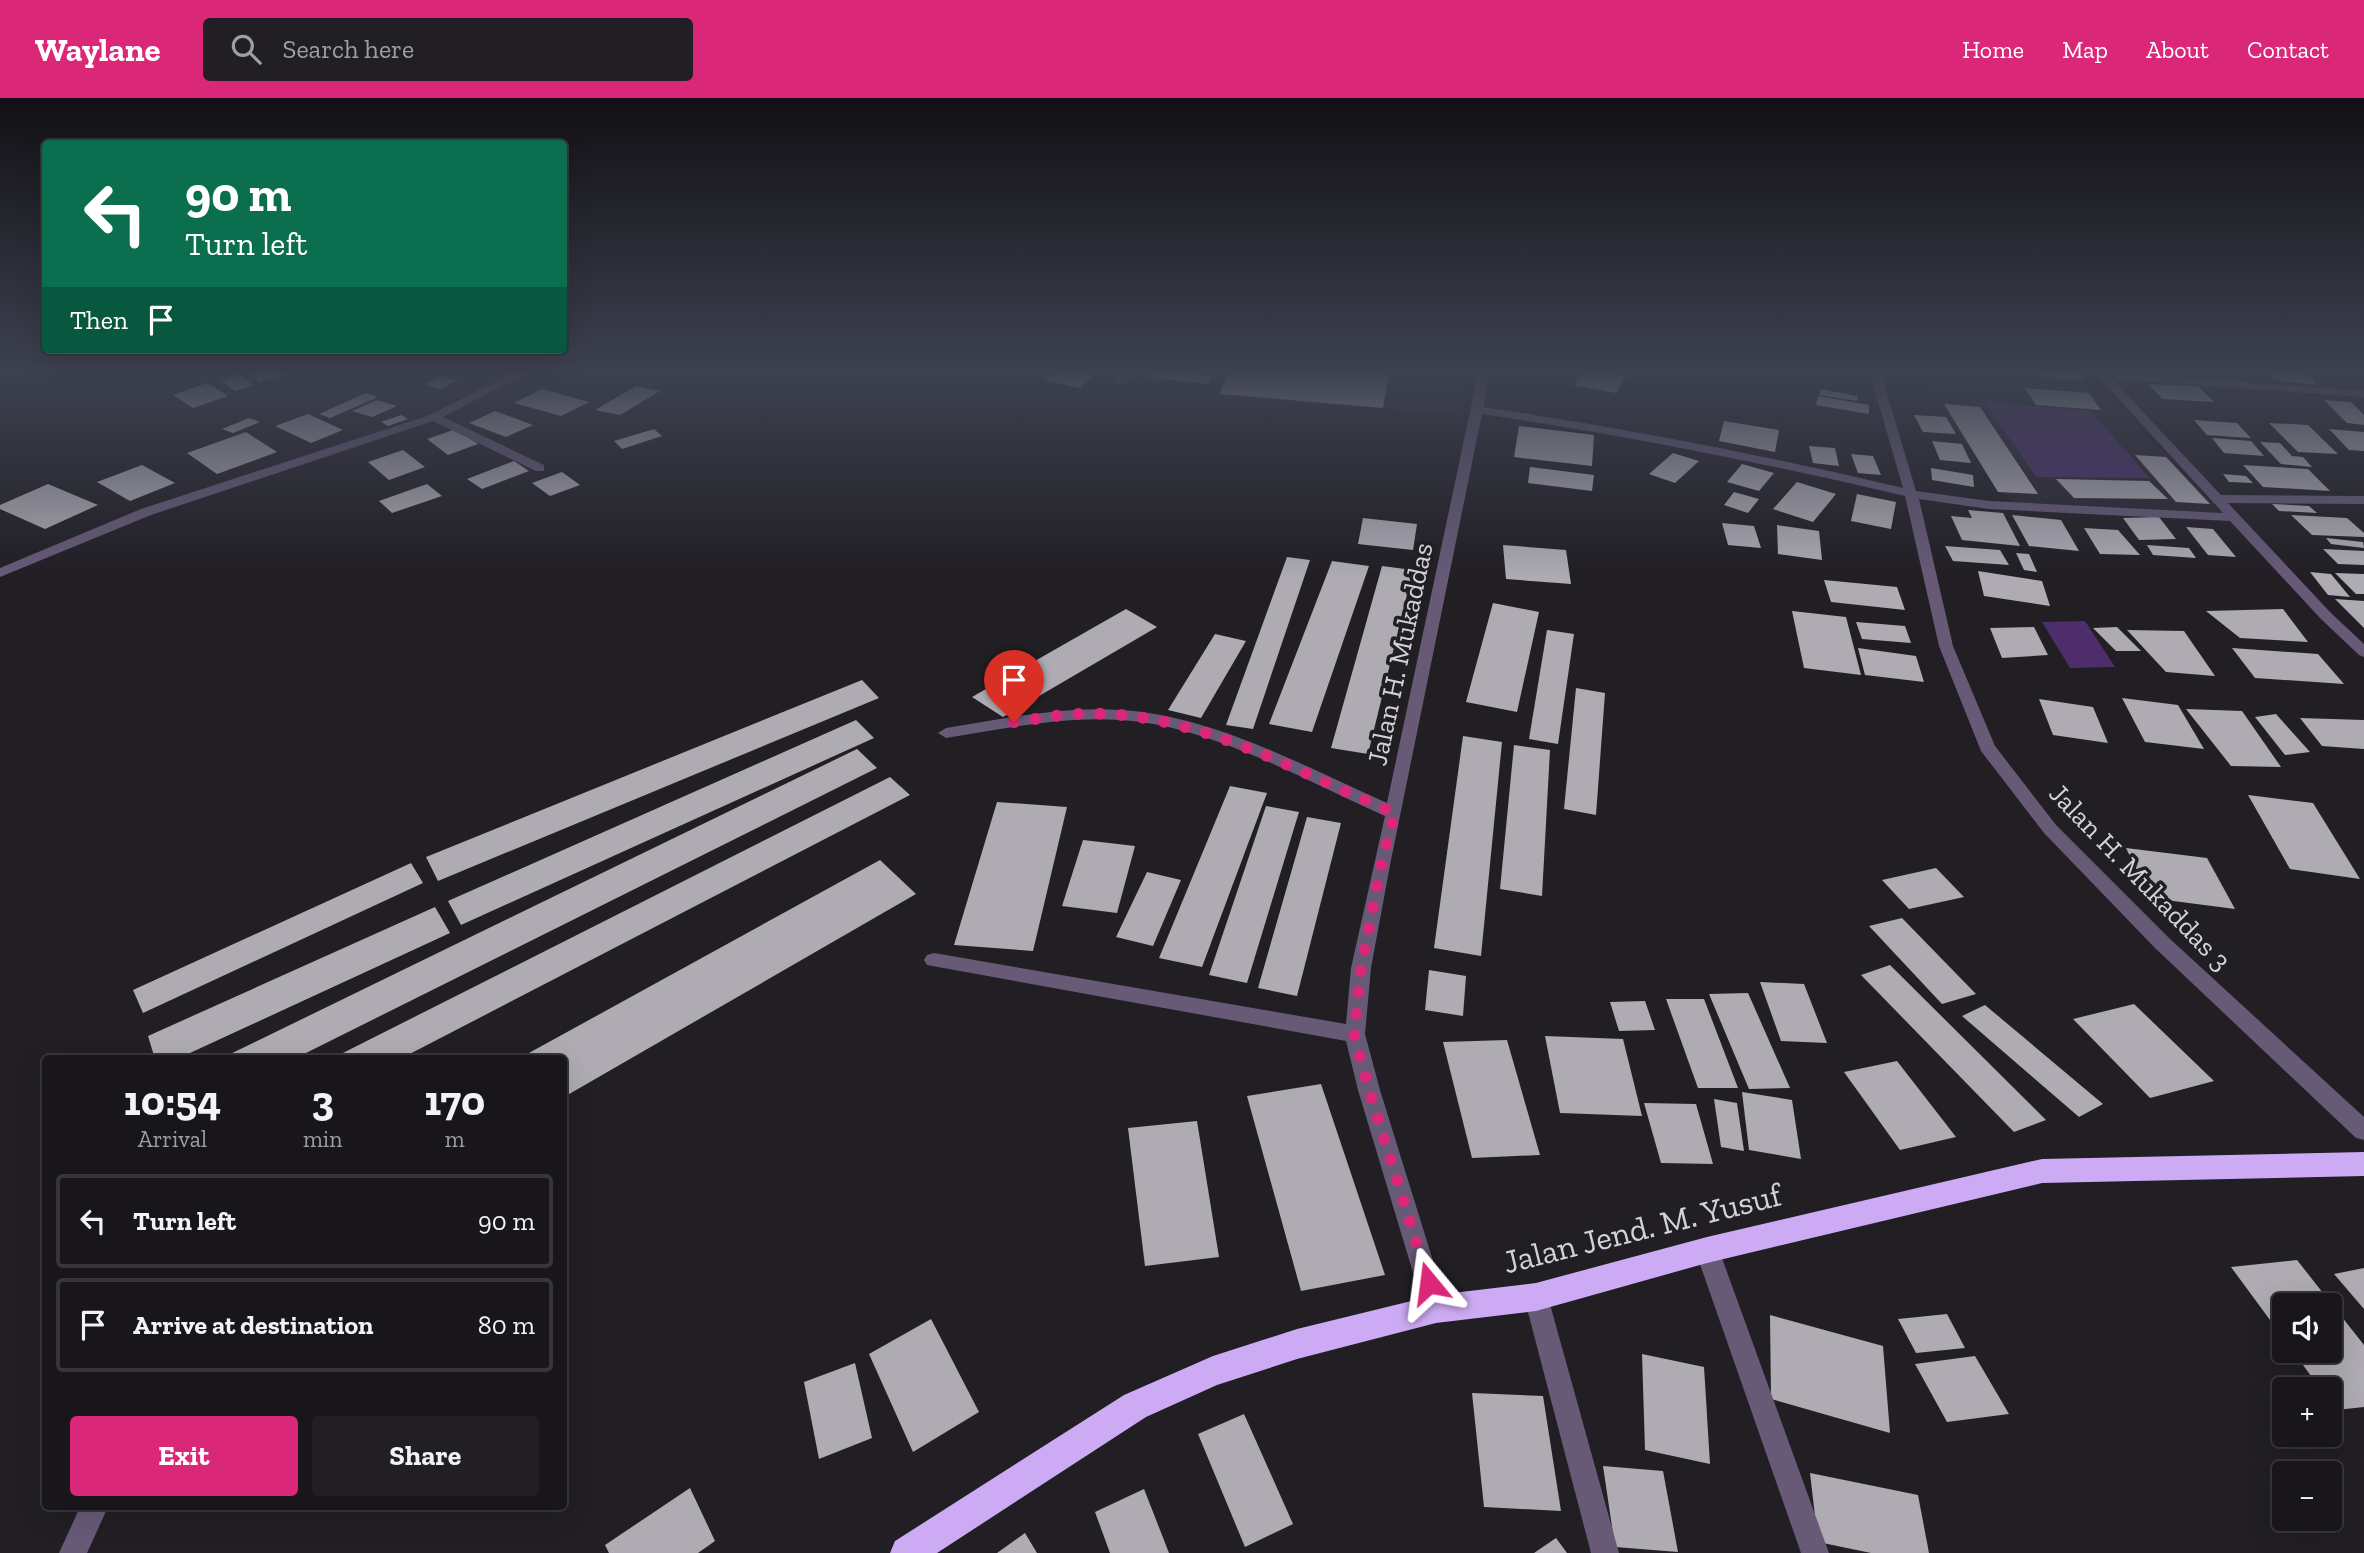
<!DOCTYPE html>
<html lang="en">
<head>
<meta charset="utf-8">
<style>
	body { margin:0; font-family:"Zilla Slab",serif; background:#221f24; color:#f1f3f6; height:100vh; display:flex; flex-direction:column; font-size:26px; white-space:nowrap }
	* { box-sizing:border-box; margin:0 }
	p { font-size:23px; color:#9f9fa3 }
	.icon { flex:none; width:38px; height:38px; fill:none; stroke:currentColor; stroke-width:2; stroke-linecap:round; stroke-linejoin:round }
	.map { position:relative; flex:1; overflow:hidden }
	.side { position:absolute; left:42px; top:957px; width:525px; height:455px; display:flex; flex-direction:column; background:#19161b; border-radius:7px; box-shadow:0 7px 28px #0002,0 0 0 2px #37353a }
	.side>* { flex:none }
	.guide { position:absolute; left:42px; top:42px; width:525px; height:214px; border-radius:7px; box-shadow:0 7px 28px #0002,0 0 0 2px #37353a; background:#0b6e4f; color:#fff; overflow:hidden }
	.controls { position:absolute; left:2272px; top:1195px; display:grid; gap:14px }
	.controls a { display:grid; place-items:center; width:70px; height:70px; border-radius:7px; background:#19161b; box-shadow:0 7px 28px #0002,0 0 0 2px #37353a; font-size:35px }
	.pin { position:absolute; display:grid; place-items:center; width:60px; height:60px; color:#fff; margin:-72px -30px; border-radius:50% 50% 50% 0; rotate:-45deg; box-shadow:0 0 7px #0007 }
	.pin .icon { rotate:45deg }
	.me { position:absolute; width:77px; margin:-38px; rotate:344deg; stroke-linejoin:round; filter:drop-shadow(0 0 5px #0008) }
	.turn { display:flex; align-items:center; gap:24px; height:147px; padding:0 28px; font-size:32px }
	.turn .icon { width:91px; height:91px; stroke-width:2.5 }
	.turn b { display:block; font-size:49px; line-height:60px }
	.then { display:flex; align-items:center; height:66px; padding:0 28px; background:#0003; gap:14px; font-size:26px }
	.eta { display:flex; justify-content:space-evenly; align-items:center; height:119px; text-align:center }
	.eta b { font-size:42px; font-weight:800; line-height:49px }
	.primary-button { display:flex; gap:14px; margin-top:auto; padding:14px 28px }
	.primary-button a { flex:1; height:80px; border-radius:7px; background:#db2777; color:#fff; font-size:28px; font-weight:800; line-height:80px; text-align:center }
	.primary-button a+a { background:#221f24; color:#f1f3f6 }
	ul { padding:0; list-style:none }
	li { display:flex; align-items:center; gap:21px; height:94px; margin:0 14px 10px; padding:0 14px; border:4px solid #37353a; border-radius:7px }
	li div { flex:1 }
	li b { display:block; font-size:26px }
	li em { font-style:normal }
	header { display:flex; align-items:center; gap:42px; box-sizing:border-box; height:98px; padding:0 35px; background:#db2777; color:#fff }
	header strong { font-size:33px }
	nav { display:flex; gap:38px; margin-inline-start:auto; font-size:24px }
	.search { width:490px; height:63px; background:#221f24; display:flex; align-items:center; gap:18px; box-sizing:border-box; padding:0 24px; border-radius:7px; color:#9f9fa3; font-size:26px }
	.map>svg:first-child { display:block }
	.built { fill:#2a2531 }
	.green { fill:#4d2e6b }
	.building { fill:#aeabb3 }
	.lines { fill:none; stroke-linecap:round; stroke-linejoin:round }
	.minor { fill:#675a77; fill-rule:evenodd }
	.highway { fill:#cdabf4; fill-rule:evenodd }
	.route { stroke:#db2777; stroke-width:12; stroke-dasharray:0 21.6 }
	.labels { text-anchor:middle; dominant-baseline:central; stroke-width:7; stroke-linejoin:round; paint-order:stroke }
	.street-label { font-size:28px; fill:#d3d2d6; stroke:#211e24 }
	.near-street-label { font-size:33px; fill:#d3d2d6; stroke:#211e24 }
</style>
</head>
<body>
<header>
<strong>Waylane</strong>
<div class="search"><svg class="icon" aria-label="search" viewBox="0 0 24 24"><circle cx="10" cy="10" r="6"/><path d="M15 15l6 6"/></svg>Search here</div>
<nav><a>Home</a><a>Map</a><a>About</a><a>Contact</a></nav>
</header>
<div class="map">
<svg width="2364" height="1455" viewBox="0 0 2364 1455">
	<rect width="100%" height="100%" fill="#211e24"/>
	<g class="built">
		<polygon points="1228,276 1472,276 1461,317 1215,299"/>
		<polygon points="1921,277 2102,290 2222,415 2012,405"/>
	</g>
	<g class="green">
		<polygon points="1984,304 2091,313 2149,380 2036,379"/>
		<polygon points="2085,523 2115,569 2070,570 2042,524"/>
	</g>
	<g class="building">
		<polygon points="253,276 285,276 285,277 259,284"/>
		<polygon points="1051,276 1095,276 1079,290 1044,282"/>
		<polygon points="1148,276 1199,276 1212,278 1208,286 1146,279"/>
		<polygon points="1228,276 1389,276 1383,310 1220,296"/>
		<polygon points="1580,276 1620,276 1626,278 1616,295 1574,287"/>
		<polygon points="2039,276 2079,276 2084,283 2041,279"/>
		<polygon points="2270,276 2309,276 2317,287 2273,282"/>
		<polygon points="240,277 254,287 235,293 221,283"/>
		<polygon points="442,278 458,283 440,291 424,286"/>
		<polygon points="207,285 228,298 193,310 173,297"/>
		<polygon points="2148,286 2198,288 2214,304 2163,301"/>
		<polygon points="636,288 660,293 620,317 595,312"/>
		<polygon points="2025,290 2089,295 2101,312 2036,307"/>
		<polygon points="542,291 589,304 561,318 514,305"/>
		<polygon points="1820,291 1858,298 1857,303 1819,297"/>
		<polygon points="366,295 378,299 330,320 319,316"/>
		<polygon points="1818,298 1869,307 1869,316 1816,307"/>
		<polygon points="377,302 397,308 372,319 352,313"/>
		<polygon points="2324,302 2351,304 2364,317 2364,327 2347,325"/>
		<polygon points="1944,306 1980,309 2038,396 1998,394"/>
		<polygon points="495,313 533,327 506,339 469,325"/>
		<polygon points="308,316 343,332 311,345 275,328"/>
		<polygon points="401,317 408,321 388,328 381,324"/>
		<polygon points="1914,317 1946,319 1956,336 1923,334"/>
		<polygon points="249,320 260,324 233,335 222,331"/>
		<polygon points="2194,322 2237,325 2251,340 2207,337"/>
		<polygon points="1724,323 1779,332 1775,354 1719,343"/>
		<polygon points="2269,325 2308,327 2338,356 2298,354"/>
		<polygon points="1519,328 1594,337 1592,368 1514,359"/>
		<polygon points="456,331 478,346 448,357 427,341"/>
		<polygon points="654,331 662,338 622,351 614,343"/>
		<polygon points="2329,331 2364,334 2364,353 2349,352"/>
		<polygon points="246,334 277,354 217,376 187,355"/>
		<polygon points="2212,340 2251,343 2264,358 2224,355"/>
		<polygon points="1932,343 1962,346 1971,365 1940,362"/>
		<polygon points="2260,344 2280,345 2292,358 2303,359 2312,369 2281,366"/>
		<polygon points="1809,348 1835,350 1839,368 1813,365"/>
		<polygon points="403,352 425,369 389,382 368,364"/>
		<polygon points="1673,355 1699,363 1675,385 1649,376"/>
		<polygon points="1851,356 1873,358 1881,377 1858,375"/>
		<polygon points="2135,357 2166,359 2210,406 2176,404"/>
		<polygon points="514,363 529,373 482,391 467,381"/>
		<polygon points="1742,366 1774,375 1759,393 1727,384"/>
		<polygon points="142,367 175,385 130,403 97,384"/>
		<polygon points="2243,367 2308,371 2330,393 2263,389"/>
		<polygon points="1530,369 1594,377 1592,393 1528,385"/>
		<polygon points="1931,370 1973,377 1974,389 1932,382"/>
		<polygon points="562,374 580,387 550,398 532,385"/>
		<polygon points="2223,376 2246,378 2253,385 2229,384"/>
		<polygon points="2056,381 2149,383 2168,401 2074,400"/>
		<polygon points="1797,384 1836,396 1813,424 1773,411"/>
		<polygon points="48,386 98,407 45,431 0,411 0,407"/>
		<polygon points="427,386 442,398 392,415 379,403"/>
		<polygon points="1734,394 1759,401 1748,415 1724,407"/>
		<polygon points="1857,396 1896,404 1891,431 1851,423"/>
		<polygon points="2272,406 2309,408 2317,415 2279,413"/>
		<polygon points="1968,412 2003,415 2020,448 1962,442 1951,418 1972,420"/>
		<polygon points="2012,417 2061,422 2079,453 2029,448"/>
		<polygon points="2291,417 2347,420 2364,435 2364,439 2312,437"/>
		<polygon points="2159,419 2176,441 2139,442 2123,420"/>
		<polygon points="1363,420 1417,426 1413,452 1358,446"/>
		<polygon points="1722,425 1754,428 1761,450 1728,447"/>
		<polygon points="1777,427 1819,433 1822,462 1778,456"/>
		<polygon points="2186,429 2213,431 2236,459 2208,457"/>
		<polygon points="2084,430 2118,432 2140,457 2100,456"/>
		<polygon points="2326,440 2363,444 2364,450 2331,446"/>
		<polygon points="1503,447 1566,452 1571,486 1506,481"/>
		<polygon points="2147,447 2189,450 2196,460 2153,457"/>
		<polygon points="1945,448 2000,452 2009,467 1953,463"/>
		<polygon points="2323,451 2364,453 2364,467 2338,466"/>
		<polygon points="2016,455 2029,456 2037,474 2024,472"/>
		<polygon points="1287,459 1310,462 1253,631 1226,627"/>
		<polygon points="1332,463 1369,468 1312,634 1269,626"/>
		<polygon points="1382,468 1413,472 1368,656 1331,650"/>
		<polygon points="1978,473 2042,483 2050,508 1984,498"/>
		<polygon points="2310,474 2331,476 2350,499 2328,497"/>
		<polygon points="2335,475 2364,476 2364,496 2356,496"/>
		<polygon points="1824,482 1897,489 1905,512 1831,504"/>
		<polygon points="2335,501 2364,503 2364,530"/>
		<polygon points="1493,505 1539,514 1517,614 1466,604"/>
		<polygon points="1126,511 1157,529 1003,619 972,599"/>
		<polygon points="2283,511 2308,544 2240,540 2206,513"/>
		<polygon points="1792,513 1846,519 1861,577 1804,570"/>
		<polygon points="1856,524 1905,528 1911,545 1862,541"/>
		<polygon points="2034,529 2048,557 2002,560 1990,530"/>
		<polygon points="2117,529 2141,553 2116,553 2093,530"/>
		<polygon points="1547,532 1574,536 1558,646 1529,641"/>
		<polygon points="2127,532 2184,533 2215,578 2166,574"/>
		<polygon points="1215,536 1246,543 1201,620 1168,612"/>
		<polygon points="1858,550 1916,558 1924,584 1865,577"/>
		<polygon points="2232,550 2318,556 2344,586 2255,580"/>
		<polygon points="862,582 879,600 438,783 426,759"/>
		<polygon points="1576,590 1605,595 1596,717 1564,711"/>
		<polygon points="2122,600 2178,607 2204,651 2145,644"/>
		<polygon points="2039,601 2093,609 2108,645 2053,637"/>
		<polygon points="2186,611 2242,613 2281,669 2231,668"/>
		<polygon points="2276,616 2310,654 2285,657 2255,619"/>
		<polygon points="2300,620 2364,622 2364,651 2322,648"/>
		<polygon points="856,622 874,640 461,827 448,803"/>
		<polygon points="1463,638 1502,644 1481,858 1434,850"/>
		<polygon points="1514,647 1550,652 1542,798 1500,791"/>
		<polygon points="857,651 877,670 294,961 220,961"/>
		<polygon points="890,679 910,697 400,961 331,961"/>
		<polygon points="1230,688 1267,695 1202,869 1159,860"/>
		<polygon points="2248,697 2313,705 2360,781 2290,771"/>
		<polygon points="997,704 1067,709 1033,853 954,847"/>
		<polygon points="1266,708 1299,714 1247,885 1209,877"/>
		<polygon points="1307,719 1341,725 1297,898 1258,890"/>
		<polygon points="1083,742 1135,748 1117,815 1062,808"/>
		<polygon points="2126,750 2207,760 2235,811 2150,800"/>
		<polygon points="880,762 916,796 564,999 564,961 518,961"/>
		<polygon points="411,765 423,785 143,915 133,892"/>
		<polygon points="1936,770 1964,799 1909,811 1882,782"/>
		<polygon points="1147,774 1181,782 1153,848 1116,839"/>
		<polygon points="435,809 450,835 177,961 155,961 148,938"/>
		<polygon points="1902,820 1976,896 1942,906 1869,828"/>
		<polygon points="1890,867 2046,1022 2014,1034 1861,877"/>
		<polygon points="1429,872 1466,878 1463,918 1425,912"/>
		<polygon points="1760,884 1804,886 1827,945 1781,943"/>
		<polygon points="1748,895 1790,990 1749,991 1709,896"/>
		<polygon points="1666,901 1704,901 1738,990 1698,990"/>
		<polygon points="1645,903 1655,932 1619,933 1610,904"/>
		<polygon points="2134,906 2214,983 2150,1000 2073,921"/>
		<polygon points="1985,907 2103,1006 2079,1019 1962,918"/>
		<polygon points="1545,938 1623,941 1642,1018 1560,1015"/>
		<polygon points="1507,942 1540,1057 1472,1060 1443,944"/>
		<polygon points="1897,963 1956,1039 1900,1052 1844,974"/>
		<polygon points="1321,986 1385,1177 1301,1193 1247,998"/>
		<polygon points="1742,994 1792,1002 1801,1061 1749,1052"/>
		<polygon points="1714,1001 1737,1005 1744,1053 1721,1049"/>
		<polygon points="1644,1005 1696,1006 1713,1066 1661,1065"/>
		<polygon points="1197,1023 1219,1159 1145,1168 1128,1030"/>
		<polygon points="2297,1162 2364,1247 2364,1309 2336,1312 2329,1302 2329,1292 2321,1292 2293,1253 2329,1253 2329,1208 2284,1208 2284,1241 2231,1169"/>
		<polygon points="2364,1170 2364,1211 2334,1176"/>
		<polygon points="1947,1216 1965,1250 1916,1255 1898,1221"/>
		<polygon points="1770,1217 1883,1248 1890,1335 1771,1301"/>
		<polygon points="931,1221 979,1314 913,1354 869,1256"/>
		<polygon points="1642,1256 1704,1269 1710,1366 1645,1352"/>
		<polygon points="1975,1258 2009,1316 1947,1324 1915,1266"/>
		<polygon points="855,1265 872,1340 819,1361 804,1284"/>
		<polygon points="1472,1295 1543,1298 1561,1413 1484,1409"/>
		<polygon points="1244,1316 1293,1426 1245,1449 1198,1336"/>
		<polygon points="1603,1368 1663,1373 1678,1454 1615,1449"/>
		<polygon points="1810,1375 1918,1397 1929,1455 1871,1455 1818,1444"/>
		<polygon points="690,1390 715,1443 698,1455 609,1455 605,1447"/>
		<polygon points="1144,1391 1169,1455 1110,1455 1095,1414"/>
		<polygon points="1025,1435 1037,1455 997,1455"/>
		<polygon points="1556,1440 1567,1455 1534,1455"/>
	</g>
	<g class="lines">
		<g class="minor">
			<polygon points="510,276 525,276 443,319 544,367 544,373 536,373 433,323 151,417 0,479 0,470 141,411 430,317"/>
			<polygon points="1123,276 1135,276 1124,286 1116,286 1114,284"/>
			<path d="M1478,276H1489L1483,309C1625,330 1764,357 1903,390L1870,276H1881L1916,393L1989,403L2223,415L2096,276H2140L2364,293V299L2112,281L2221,397L2364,398V406L2228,405L2331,515L2364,546V559L2359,557L2321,521L2230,423L1989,411L1919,401L1953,548L1995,648L2056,727L2169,840L2364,1019V1042L2356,1040L2155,850L2044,735L1981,653L1939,548L1905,398C1765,365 1624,337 1482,316L1391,762L1371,870L1365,936L1380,992L1448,1211L1445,1219L1436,1223L1427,1219L1424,1211L1358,992L1346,943L927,867L924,862L927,857L934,855L1346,926L1351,870L1385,718C1304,682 1210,627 1120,622C1061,618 1004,631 946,640L938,635L946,630C1004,621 1062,608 1121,612C1215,618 1303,668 1387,705Z"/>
			<polygon points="1707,1141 1715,1144 1719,1152 1829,1455 1801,1455 1695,1152 1699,1144"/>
			<polygon points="1536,1188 1545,1191 1548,1199 1619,1455 1591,1455 1524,1199 1527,1191"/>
			<polygon points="80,1409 108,1409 87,1455 59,1455"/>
		</g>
		<polygon class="highway" points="2364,1054 2364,1078 2042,1085 1707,1165 1536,1213 1436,1225 1297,1261 1217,1287 1146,1319 937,1455 890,1455 895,1443 1124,1297 1213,1258 1297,1231 1436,1197 1536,1185 1707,1139 2042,1061"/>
	</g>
	<linearGradient id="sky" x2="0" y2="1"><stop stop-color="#121014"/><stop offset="0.57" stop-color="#3d4150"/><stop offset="1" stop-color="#3d4150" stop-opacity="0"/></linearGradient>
	<rect width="2364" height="480" fill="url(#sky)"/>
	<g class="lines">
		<path class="route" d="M1014,624C1037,621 1061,616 1084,616C1191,611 1299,675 1395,715L1382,762L1361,870L1354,936L1369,992L1429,1185"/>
	</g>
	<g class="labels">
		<g class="street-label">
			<text transform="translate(1400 556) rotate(-78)">Jalan H. Mukaddas</text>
			<text transform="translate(2140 779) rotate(46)">Jalan H. Mukaddas 3</text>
		</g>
		<g class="near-street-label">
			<text transform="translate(1642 1130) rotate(-14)">Jalan Jend. M. Yusuf</text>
		</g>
	</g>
</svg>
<div class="controls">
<a><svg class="icon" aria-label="sound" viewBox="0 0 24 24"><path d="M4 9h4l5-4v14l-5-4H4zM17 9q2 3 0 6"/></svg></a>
<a>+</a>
<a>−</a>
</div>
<div class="pin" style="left:1014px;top:624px;background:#d93025"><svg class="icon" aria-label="arrive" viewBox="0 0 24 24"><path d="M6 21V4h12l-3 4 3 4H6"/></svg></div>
<svg class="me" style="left:1429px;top:1185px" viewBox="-20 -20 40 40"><path d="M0-17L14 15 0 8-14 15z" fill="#db2777" stroke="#fff" stroke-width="4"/></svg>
<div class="guide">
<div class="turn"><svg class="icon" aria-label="left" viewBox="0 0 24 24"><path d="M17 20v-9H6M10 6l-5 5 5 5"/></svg><div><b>90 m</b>Turn left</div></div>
<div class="then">Then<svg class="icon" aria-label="arrive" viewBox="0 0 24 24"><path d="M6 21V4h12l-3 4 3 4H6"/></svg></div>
</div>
<section class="side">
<div class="eta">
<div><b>10:54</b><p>Arrival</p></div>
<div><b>3</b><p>min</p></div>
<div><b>170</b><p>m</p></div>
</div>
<ul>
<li><svg class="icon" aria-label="left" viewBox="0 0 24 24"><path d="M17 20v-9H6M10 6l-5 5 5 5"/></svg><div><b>Turn left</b></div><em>90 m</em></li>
<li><svg class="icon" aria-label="arrive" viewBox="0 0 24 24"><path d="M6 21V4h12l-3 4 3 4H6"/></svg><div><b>Arrive at destination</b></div><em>80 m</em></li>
</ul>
<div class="primary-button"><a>Exit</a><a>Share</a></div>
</section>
</div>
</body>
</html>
